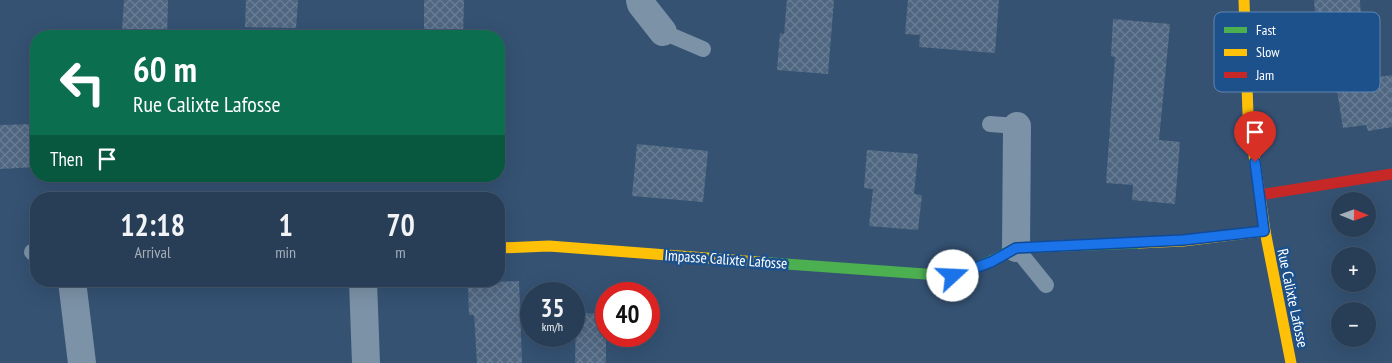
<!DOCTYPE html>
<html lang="en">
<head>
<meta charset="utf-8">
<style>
	body { margin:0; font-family:"PT Sans Narrow",sans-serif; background:#344960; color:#f1f3f6; height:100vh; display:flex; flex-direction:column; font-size:19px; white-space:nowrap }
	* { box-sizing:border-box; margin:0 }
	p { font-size:16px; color:#a5aeb9 }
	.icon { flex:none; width:28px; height:28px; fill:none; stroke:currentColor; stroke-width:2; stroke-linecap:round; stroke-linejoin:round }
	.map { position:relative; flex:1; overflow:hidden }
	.side { position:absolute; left:30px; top:192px; width:475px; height:95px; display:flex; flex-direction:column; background:#283e56; border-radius:20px; box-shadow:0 5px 20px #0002,0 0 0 1px #44576c }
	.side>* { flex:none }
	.guide { position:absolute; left:30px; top:30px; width:475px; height:152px; border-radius:20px; box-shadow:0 5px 20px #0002,0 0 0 1px #44576c; background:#0b6e4f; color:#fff; overflow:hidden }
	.needle { width:32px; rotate:91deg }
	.controls { position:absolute; left:1331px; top:192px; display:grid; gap:10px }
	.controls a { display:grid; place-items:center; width:45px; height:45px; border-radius:50%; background:#283e56; box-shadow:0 5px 20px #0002,0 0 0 1px #44576c; font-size:25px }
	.speed { position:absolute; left:520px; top:282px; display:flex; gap:10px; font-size:25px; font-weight:700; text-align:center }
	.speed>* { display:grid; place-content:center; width:65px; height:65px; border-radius:50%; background:#283e56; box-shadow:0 5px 20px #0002,0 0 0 1px #44576c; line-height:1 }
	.speed small { font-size:12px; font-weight:400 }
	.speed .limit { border:8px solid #d22; background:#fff; color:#111 }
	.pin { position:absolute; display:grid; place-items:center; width:42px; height:42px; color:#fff; margin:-51px -21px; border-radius:50% 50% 50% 0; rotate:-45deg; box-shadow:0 0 5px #0007 }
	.pin .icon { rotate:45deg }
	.me { position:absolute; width:55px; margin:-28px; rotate:70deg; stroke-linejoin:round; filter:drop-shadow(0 0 4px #0008) }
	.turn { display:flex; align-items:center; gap:18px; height:105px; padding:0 20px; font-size:22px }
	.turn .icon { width:65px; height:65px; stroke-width:2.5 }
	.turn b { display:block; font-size:35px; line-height:42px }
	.then { display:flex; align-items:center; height:48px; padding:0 20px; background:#0003; gap:10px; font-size:19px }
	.eta { display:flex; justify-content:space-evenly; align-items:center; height:85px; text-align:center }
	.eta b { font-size:30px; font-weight:600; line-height:35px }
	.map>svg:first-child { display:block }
	.building { fill:url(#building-cross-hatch) }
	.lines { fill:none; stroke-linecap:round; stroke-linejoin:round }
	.lane { stroke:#7c92a7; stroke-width:16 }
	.street { stroke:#7c92a7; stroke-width:28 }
	.fast { stroke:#4caf50; stroke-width:11 }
	.slow { stroke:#ffc107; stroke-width:11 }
	.jam { stroke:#c62828; stroke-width:11 }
	.route-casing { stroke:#114b97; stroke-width:12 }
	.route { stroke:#1a73e8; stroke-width:9 }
	.labels { text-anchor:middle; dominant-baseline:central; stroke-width:5; stroke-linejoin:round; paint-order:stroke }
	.street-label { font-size:15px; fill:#fff; stroke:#1c518c }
	.key { fill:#1c518c; stroke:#6085ae; stroke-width:1 }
	.key-label { font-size:14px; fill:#fff }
</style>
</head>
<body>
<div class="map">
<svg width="1392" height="363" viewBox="0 0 1392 363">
	<defs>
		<pattern id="building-cross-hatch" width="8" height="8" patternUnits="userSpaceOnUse" patternTransform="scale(1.25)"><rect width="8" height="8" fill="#506782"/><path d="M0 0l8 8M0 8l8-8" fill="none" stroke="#6a7e95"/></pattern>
	</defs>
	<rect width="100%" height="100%" fill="#355273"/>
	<g class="building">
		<polygon points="124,0 168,0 167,36 129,36 129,32 122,31"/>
		<polygon points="246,0 298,0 296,28 245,27"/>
		<polygon points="424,0 464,0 463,36 424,36"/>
		<polygon points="787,0 834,0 828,74 777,70 780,33 784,34"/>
		<polygon points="908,0 999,0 995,53 919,47 920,35 905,34"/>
		<polygon points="1314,0 1360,0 1363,59 1376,58 1379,77 1392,75 1392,127 1368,131 1366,125 1343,128 1329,40 1317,40"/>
		<polygon points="1113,19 1170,24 1159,140 1180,142 1175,204 1132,200 1133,185 1106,183 1115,57 1111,56"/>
		<polygon points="36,124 36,167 0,169 0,125"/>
		<polygon points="637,144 708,151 703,202 632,196"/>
		<polygon points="867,150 918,154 914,194 922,195 918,230 869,226 873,189 864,188"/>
		<polygon points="519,281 522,363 477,363 474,315 469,315 468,283"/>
		<polygon points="576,313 606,314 606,363 575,363"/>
	</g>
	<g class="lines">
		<g class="lane">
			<polyline points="663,32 703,49"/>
			<polyline points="990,124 1017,126"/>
			<polyline points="1016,248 1046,285"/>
			<polyline points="32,252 36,255"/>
		</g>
		<g class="street">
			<polyline points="640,0 641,4 663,32"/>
			<polyline points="1016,248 1017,126"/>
			<polyline points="72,281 82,363"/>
			<polyline points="363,281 366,363"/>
		</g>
		<polyline class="fast" points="759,262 953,276 991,261 1016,248 1139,243"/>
		<g class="slow">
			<polyline points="1244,0 1248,114 1265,231 1291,363"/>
			<polyline points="1139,243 1183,241 1265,231"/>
			<polyline points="499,248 549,246 759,262"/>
		</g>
		<polyline class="jam" points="1259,195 1392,174"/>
	</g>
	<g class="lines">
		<defs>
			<polyline id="route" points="953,276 991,262 1016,248 1183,240 1264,231 1255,162"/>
		</defs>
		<use href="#route" class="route-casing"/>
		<use href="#route" class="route"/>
	</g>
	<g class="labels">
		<g class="street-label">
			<text transform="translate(726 259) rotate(4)">Impasse Calixte Lafosse</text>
			<text transform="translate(1293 298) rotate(78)">Rue Calixte Lafosse</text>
		</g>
	</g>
	<rect x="1214" y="12" width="166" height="80" rx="8" class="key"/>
	<rect x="1224" y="27" width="23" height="6" fill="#4caf50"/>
	<rect x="1224" y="49" width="23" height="7" fill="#ffc107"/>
	<rect x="1224" y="72" width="23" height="6" fill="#c62828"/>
	<g class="key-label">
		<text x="1256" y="35">Fast</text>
		<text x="1256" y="57">Slow</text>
		<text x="1256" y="80">Jam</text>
	</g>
</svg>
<div class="controls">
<a><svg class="needle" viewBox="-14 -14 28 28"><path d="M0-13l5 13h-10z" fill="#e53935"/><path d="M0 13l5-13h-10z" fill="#a5aeb9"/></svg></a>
<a>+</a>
<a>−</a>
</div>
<div class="speed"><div>35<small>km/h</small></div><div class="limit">40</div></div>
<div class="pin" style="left:1255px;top:162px;background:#d93025"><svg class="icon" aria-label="arrive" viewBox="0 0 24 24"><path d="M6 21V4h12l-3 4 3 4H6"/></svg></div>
<svg class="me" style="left:953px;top:276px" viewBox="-20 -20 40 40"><circle r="19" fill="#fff"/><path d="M0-13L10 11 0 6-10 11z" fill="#1a73e8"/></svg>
<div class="guide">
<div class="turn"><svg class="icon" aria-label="left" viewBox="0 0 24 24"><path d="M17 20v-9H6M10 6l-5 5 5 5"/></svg><div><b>60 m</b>Rue Calixte Lafosse</div></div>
<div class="then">Then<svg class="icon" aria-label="arrive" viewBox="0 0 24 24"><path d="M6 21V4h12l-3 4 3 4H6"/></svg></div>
</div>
<section class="side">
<div class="eta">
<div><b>12:18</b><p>Arrival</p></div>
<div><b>1</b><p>min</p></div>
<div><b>70</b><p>m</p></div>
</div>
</section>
</div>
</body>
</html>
